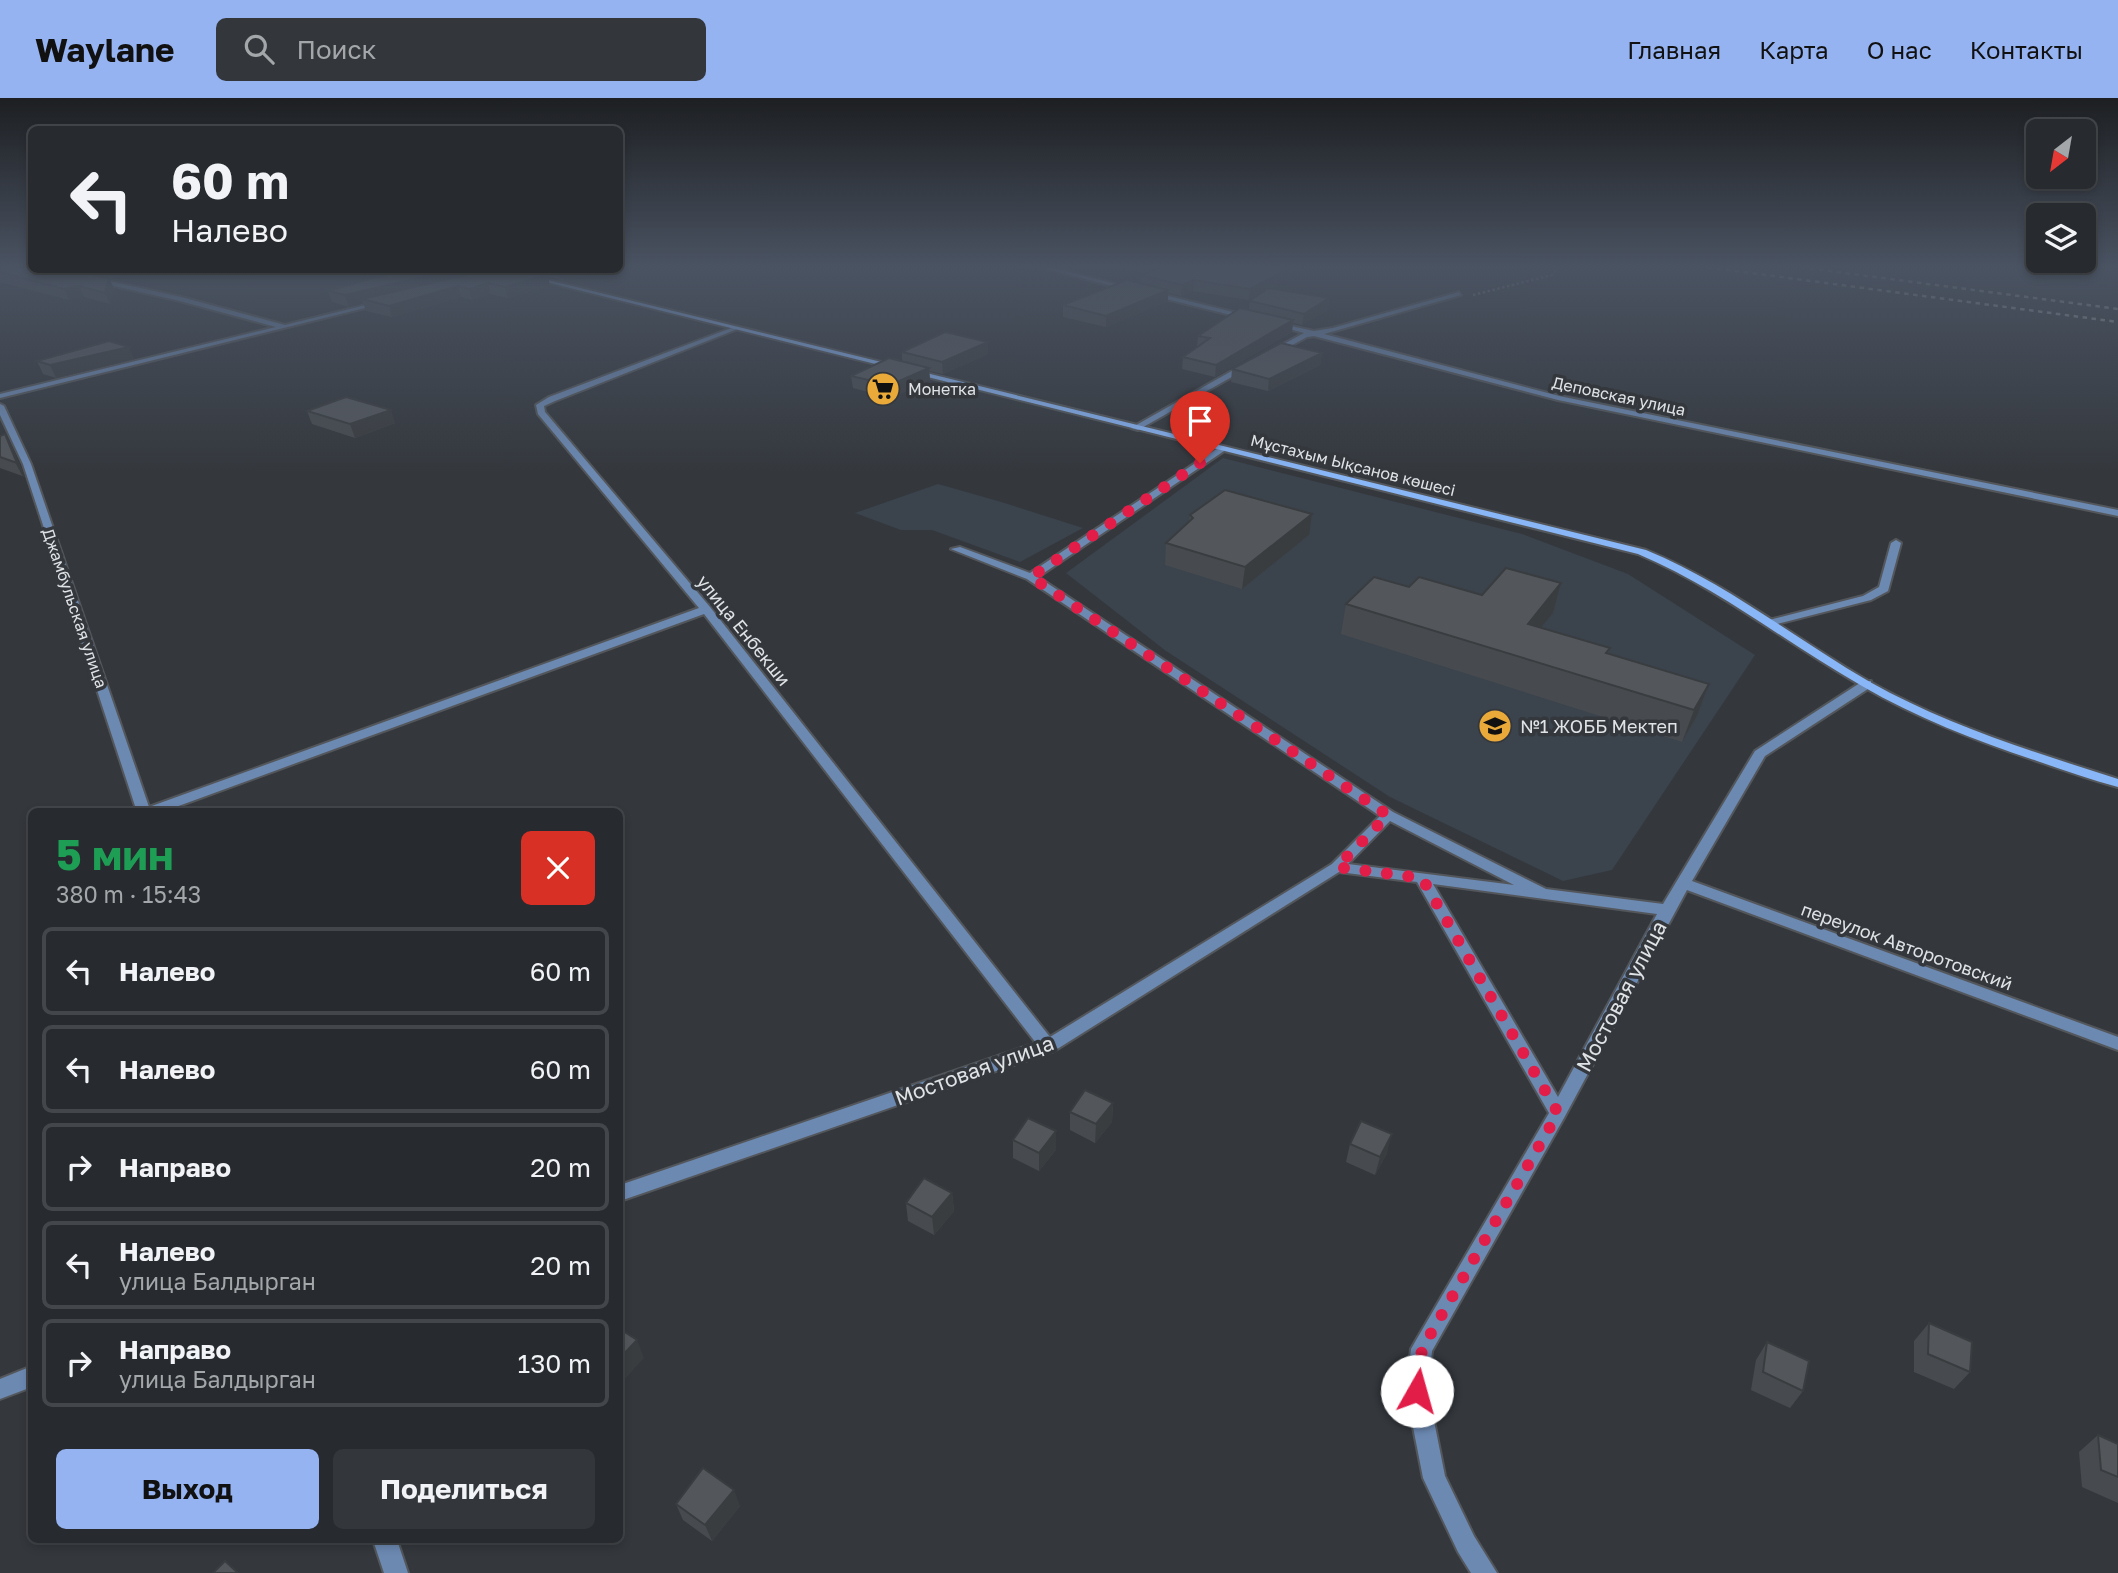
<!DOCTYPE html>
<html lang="ru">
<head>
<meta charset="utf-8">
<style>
	body { margin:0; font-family:"Golos Text",sans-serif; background:#33363a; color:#f1f3f6; height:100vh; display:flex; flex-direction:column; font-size:26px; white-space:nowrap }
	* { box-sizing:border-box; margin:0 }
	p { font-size:23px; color:#a4a7aa }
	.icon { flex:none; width:38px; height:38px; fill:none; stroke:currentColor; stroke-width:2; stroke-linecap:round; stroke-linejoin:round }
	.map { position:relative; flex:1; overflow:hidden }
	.panel { position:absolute; left:28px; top:710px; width:595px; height:735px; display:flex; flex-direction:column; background:#272a2e; border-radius:10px; box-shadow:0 4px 10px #0003,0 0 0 2px #43464a }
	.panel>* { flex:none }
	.hud { position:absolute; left:28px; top:28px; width:595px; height:147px; border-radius:10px; box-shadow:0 4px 10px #0003,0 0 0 2px #43464a; background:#272a2e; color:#f1f3f6; overflow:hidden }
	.needle { width:46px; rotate:211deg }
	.tools { position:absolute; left:2026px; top:21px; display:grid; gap:14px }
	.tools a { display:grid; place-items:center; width:70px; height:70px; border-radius:10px; background:#272a2e; box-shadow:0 4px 10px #0003,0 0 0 2px #43464a; font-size:35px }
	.pin { position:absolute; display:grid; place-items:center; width:60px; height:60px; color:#fff; margin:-72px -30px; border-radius:50% 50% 50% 0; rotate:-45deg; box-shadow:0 0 7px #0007 }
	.pin .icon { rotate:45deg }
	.me { position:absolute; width:77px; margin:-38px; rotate:7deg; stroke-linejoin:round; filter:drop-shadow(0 0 5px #0008) }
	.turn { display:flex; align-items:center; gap:24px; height:147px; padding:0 28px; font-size:32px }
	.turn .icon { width:91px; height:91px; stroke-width:2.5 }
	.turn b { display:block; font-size:49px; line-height:60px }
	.round { display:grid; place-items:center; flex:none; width:74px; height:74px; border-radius:10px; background:#33363a }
	.headline { display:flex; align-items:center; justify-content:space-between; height:119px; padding:0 28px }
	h1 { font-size:42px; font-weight:700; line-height:52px; color:#1e9e55 }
	.cta { display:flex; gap:14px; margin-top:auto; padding:14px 28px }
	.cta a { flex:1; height:80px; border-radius:10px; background:#95b2f1; color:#111; font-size:28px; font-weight:700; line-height:80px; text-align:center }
	.cta a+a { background:#33363a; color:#f1f3f6 }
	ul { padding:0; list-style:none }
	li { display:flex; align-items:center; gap:21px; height:88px; margin:0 14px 10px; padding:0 14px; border:4px solid #43464a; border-radius:10px }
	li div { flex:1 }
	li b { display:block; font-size:26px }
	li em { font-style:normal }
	header { display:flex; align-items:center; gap:42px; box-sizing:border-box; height:98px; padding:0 35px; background:#95b2f1; color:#111 }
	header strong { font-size:33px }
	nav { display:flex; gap:38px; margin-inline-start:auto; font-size:24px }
	.search { width:490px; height:63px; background:#33363a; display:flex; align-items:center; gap:18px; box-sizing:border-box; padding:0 24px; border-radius:10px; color:#a4a7aa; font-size:26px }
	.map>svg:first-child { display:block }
	.built { fill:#3b434d }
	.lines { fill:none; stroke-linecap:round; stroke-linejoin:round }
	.street-casing { stroke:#53575b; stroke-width:4 }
	.secondary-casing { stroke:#53575b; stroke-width:4 }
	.path { stroke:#7d8185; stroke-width:2.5; stroke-dasharray:2.5 2.5; stroke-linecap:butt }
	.street { fill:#6c89b2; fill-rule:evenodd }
	.secondary { fill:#89b6f7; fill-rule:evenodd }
	.rail { stroke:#989b9f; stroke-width:2.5; stroke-dasharray:4.5 4.5; stroke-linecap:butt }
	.wall { fill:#474b4f }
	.shaded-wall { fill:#3a3d40 }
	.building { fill:#53575c; stroke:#3a3d40; stroke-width:2 }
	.route { stroke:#e11d48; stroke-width:12; stroke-dasharray:0 21.6 }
	.labels { text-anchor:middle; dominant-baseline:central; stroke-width:7; stroke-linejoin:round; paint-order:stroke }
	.far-poi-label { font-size:16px; fill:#e0e3e6; stroke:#34383d; text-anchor:start }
	.far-street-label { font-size:16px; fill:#e0e3e6; stroke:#34383d }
	.street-label { font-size:18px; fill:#e0e3e6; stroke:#34383d }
	.poi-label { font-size:18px; fill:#e0e3e6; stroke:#34383d; text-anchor:start }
	.near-street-label { font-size:21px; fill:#e0e3e6; stroke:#34383d }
</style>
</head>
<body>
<header>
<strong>Waylane</strong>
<div class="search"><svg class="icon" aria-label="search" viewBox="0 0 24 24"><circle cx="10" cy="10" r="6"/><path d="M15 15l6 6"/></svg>Поиск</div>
<nav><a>Главная</a><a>Карта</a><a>О нас</a><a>Контакты</a></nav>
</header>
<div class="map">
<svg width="2118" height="1475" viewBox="0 0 2118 1475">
	<rect width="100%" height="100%" fill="#34383d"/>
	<g class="built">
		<polygon points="1223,360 1522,436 1628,476 1755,557 1612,772 1563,783 1390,699 1166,553 1066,475"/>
		<polygon points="938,386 998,403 1083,430 1020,464 932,432 901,432 855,415"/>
	</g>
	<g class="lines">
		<defs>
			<g id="street">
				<polygon points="1035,168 1046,168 1135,191 1132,193"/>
				<polygon points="95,180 181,199 285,227 382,203 385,205 0,300 0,296 276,229 180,203 93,183"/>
				<polygon points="1152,194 1253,219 1254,220 1251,222 1150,197"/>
				<polygon points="1459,194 1461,197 1324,236 1559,298 2118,412 2118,418 1558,302 1314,238 1307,239 1274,257 1267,255 1304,235 1272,226 1272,224 1314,233 1333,230"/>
				<path d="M734,229L740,230L555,303L544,308L545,314L710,509L1050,939L1332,766L1380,718L1027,481L951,451L960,449L1030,475L1221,348L1224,349V353L1038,479L1393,714L1546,791L1663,806L1755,653L1863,583H1871V589L1765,658L1692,783L2118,939V952L1687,792L1564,1020L1432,1253L1428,1293L1445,1378L1474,1438L1497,1475H1471L1458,1454L1423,1380L1406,1293L1411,1251L1415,1244L1549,1015L1417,784L1339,774L1054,953L620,1103V1087L1036,945L704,516L162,714H137L23,366L0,317V306L4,308L31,366L149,709L699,510L538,316L536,307L549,299ZM1390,723L1514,787L1348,766ZM1433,786L1657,816L1558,999Z"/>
				<polygon points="1244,266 1251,268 1138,332 1131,330"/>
				<polygon points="1896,442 1901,445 1888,493 1871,502 1777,526 1769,526 1767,524 1769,522 1863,498 1879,489 1891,445"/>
				<polygon points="32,1268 32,1289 0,1301 0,1281"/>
				<polygon points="373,1442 397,1442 408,1475 384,1475"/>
			</g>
			<path id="secondary" d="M498,172H507L1646,452C1728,486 1794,540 1870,584C1948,628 2034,654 2118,681V689C2091,682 2064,672 2037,663C1977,643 1917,620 1862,588C1786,545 1719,490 1638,456Z"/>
		</defs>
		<use href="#street" class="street-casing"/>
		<use href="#secondary" class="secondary-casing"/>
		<polyline class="path" points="1473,197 1552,177 1560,168"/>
		<use href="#street" class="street"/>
		<use href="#secondary" class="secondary"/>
		<g class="rail">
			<polyline points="1699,168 2118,224"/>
			<polyline points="1792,168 2118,211"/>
		</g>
	</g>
	<g class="wall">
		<polygon points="0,168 32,172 119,172 116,183 109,181 114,191 110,206 84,199 69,202 0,184"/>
		<polygon points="1111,168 1310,168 1269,191 1329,200 1328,212 1302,227 1293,225 1292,234 1215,279 1182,271 1183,259 1197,249 1198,238 1249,212 1250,203 1262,195 1249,202 1193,193 1181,198 1168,195 1168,203 1106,229 1063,219 1063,207 1140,186 1141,177 1146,175"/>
		<polygon points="378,172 603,172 564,183 548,179 550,188 508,200 490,196 472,202 461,199 392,219 366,213 363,205 349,209 332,204 328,193 390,175"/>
		<polygon points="902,254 988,256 943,276 929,273 930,282 891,300 853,290 851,278 902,263"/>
		<polygon points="1322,255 1320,267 1268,293 1231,284 1232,271"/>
		<polygon points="134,261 56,280 43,276 37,263"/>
		<polygon points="307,313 395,325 355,340 312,326"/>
		<polygon points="5,336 12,349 25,379 0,370 0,338"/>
		<polygon points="1190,417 1309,437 1242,491 1165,467 1166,445 1189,424"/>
		<polygon points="1561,485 1553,515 1541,530 1610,550 1608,556 1709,586 1697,618 1682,644 1341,536 1346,506 1409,489 1482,497"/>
		<polygon points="1113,1005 1112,1024 1095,1045 1070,1032 1070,1014"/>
		<polygon points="1056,1033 1056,1052 1039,1073 1013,1060 1013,1042"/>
		<polygon points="1350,1046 1387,1055 1375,1077 1346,1064"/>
		<polygon points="952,1095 954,1113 934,1137 908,1123 906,1105"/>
		<polygon points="1929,1225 1970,1274 1954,1291 1914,1274 1914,1243"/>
		<polygon points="1767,1244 1803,1293 1790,1310 1751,1292 1756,1262"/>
		<polygon points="2098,1337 2118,1346 2118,1405 2082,1389 2079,1354"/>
		<polygon points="676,1406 740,1408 712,1443 683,1422"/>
	</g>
	<g class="shaded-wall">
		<polygon points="1292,168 1310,168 1249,202 1250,191"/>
		<polygon points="111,172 119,172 116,183"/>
		<polygon points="453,172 496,172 362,201 363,205 349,209 345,197"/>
		<polygon points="565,172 603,172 564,183 561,173"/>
		<polygon points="547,177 550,188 508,200 505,189"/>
		<polygon points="109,180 114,191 110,206 105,195"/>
		<polygon points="1194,182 1193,193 1181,198 1182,187"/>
		<polygon points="488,185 490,196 472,202 469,191"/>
		<polygon points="79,188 84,199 69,202 64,191"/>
		<polygon points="458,188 461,199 392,219 389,208"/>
		<polygon points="1168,192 1168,203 1106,229 1106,218"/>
		<polygon points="1329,200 1328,212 1302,227 1304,216"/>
		<polygon points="1293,222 1292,234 1215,279 1216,267"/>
		<polygon points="988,244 988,256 943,276 942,264"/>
		<polygon points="129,249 134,261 56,280 50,267"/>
		<polygon points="1322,255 1320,267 1268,293 1269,281"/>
		<polygon points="929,270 930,282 891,300 890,287"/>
		<polygon points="391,312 395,325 355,340 350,326"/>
		<polygon points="5,336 12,349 25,379 23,379 16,366"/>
		<polygon points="1312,416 1309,437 1242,491 1245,469"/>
		<polygon points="1561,485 1553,515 1519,557 1528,526"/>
		<polygon points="1709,586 1697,618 1682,644 1694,612"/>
		<polygon points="1113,1005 1112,1024 1095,1045 1096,1026"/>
		<polygon points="1056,1033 1056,1052 1039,1073 1039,1055"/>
		<polygon points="1392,1036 1387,1055 1375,1077 1380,1059"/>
		<polygon points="952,1095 954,1113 934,1137 932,1119"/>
		<polygon points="637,1242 644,1260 620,1286 620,1260"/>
		<polygon points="734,1392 740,1408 712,1443 705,1427"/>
	</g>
	<g class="building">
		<polygon points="0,168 32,168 32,172 71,172 109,180 105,195 79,188 64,191 0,174"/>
		<polygon points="1163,168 1292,168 1250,191 1194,182 1182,187 1141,177 1164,168"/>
		<polygon points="402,172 453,172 345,197 328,193"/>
		<polygon points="487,172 526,172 547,177 505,189 488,185 469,191 458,188 389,208 362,201"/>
		<polygon points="1127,182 1168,192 1106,218 1063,207"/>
		<polygon points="1268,190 1329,200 1304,216 1250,203"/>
		<polygon points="1240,210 1293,222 1216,267 1183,259 1210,240 1198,238"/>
		<polygon points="945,234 988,244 942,264 902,254"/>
		<polygon points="109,243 129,249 50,267 37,263"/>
		<polygon points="1281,245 1322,255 1269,281 1232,271"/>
		<polygon points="889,260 929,270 890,287 851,278"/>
		<polygon points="346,299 391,312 350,326 307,313"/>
		<polygon points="5,336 17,365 0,359 0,338"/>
		<polygon points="1225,392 1312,416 1245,469 1166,445 1193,420 1190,417"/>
		<polygon points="1506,470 1561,485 1528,526 1610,550 1606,555 1709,586 1694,612 1346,506 1374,479 1409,489 1419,479 1482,497"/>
		<polygon points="1085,992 1113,1005 1096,1026 1070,1014"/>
		<polygon points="1028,1020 1056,1033 1039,1055 1013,1042"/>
		<polygon points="1361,1023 1392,1036 1380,1059 1350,1046"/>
		<polygon points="924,1080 952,1095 932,1119 906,1105"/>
		<polygon points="1929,1225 1972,1244 1970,1274 1928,1256"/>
		<polygon points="620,1231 637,1242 620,1260"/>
		<polygon points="1767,1244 1809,1263 1803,1293 1763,1274"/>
		<polygon points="2098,1337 2118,1346 2118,1379 2101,1372"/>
		<polygon points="703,1370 734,1392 705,1427 676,1406"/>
		<polygon points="225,1463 238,1475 213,1475"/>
	</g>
	<linearGradient id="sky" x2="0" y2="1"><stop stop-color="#1d1f22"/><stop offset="0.45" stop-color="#4a5362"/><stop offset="1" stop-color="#4a5362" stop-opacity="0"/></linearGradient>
	<rect width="2118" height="375" fill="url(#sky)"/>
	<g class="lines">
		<polyline class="route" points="1200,365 1031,479 1388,717 1337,769 1422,780 1558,1015 1422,1251 1417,1293"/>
	</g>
	<defs>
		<symbol id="supermarket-disc" viewBox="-11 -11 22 22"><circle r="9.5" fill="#eaaa39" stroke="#34383d"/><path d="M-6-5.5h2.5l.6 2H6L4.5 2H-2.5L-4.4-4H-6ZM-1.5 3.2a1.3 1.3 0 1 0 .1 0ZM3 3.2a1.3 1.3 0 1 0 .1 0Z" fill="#111"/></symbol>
		<symbol id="school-disc" viewBox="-11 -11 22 22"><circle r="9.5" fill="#eaaa39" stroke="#34383d"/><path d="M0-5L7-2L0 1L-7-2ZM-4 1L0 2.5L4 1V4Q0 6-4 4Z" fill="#111"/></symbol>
	</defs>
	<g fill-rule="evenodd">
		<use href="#supermarket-disc" x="864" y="272" width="38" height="38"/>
		<use href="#school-disc" x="1476" y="609" width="38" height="38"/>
	</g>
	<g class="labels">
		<g class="far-poi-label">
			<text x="908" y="291">Монетка</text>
		</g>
		<g class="far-street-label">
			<text transform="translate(1619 298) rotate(12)">Деповская улица</text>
			<text transform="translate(1353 367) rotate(14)">Мұстахым Ықсанов көшесі</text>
			<text transform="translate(75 510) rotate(71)">Джамбульская улица</text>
		</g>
		<g class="street-label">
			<text transform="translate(744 532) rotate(51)">улица Енбекши</text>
			<text transform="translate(1907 848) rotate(20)">переулок Авторотовский</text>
		</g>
		<g class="poi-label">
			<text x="1520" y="628">№1 ЖОББ Мектеп</text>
		</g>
		<g class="near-street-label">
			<text transform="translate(1621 898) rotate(-62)">Мостовая улица</text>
			<text transform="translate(974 972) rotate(-20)">Мостовая улица</text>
		</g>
	</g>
</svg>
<div class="tools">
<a><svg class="needle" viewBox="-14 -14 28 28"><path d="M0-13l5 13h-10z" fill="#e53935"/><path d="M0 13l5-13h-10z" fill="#a4a7aa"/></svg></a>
<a><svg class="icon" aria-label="layers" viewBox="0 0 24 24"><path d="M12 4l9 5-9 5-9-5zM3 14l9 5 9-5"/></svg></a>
</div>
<div class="pin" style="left:1200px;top:365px;background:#d93025"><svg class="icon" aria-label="arrive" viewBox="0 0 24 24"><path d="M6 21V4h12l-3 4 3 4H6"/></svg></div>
<svg class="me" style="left:1417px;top:1293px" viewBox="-20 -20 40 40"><circle r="19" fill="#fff"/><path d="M0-13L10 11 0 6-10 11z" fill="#e11d48"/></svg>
<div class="hud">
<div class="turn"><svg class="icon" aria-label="left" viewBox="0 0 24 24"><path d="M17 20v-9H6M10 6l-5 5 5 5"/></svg><div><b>60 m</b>Налево</div></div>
</div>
<section class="panel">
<div class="headline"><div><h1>5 мин</h1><p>380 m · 15:43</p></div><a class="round" style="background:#d93025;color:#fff"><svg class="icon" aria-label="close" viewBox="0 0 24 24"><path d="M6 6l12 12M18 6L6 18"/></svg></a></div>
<ul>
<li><svg class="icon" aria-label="left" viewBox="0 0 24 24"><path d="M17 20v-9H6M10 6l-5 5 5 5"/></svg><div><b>Налево</b></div><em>60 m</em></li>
<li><svg class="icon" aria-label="left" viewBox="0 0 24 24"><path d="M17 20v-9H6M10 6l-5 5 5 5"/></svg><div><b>Налево</b></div><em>60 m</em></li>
<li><svg class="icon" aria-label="right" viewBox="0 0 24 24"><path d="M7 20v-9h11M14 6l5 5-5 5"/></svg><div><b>Направо</b></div><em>20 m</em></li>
<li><svg class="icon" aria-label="left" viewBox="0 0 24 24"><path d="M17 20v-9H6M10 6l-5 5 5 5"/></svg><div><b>Налево</b><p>улица Балдырган</p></div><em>20 m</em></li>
<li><svg class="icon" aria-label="right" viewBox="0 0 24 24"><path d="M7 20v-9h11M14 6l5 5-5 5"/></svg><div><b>Направо</b><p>улица Балдырган</p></div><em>130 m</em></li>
</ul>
<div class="cta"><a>Выход</a><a>Поделиться</a></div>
</section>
</div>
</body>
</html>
